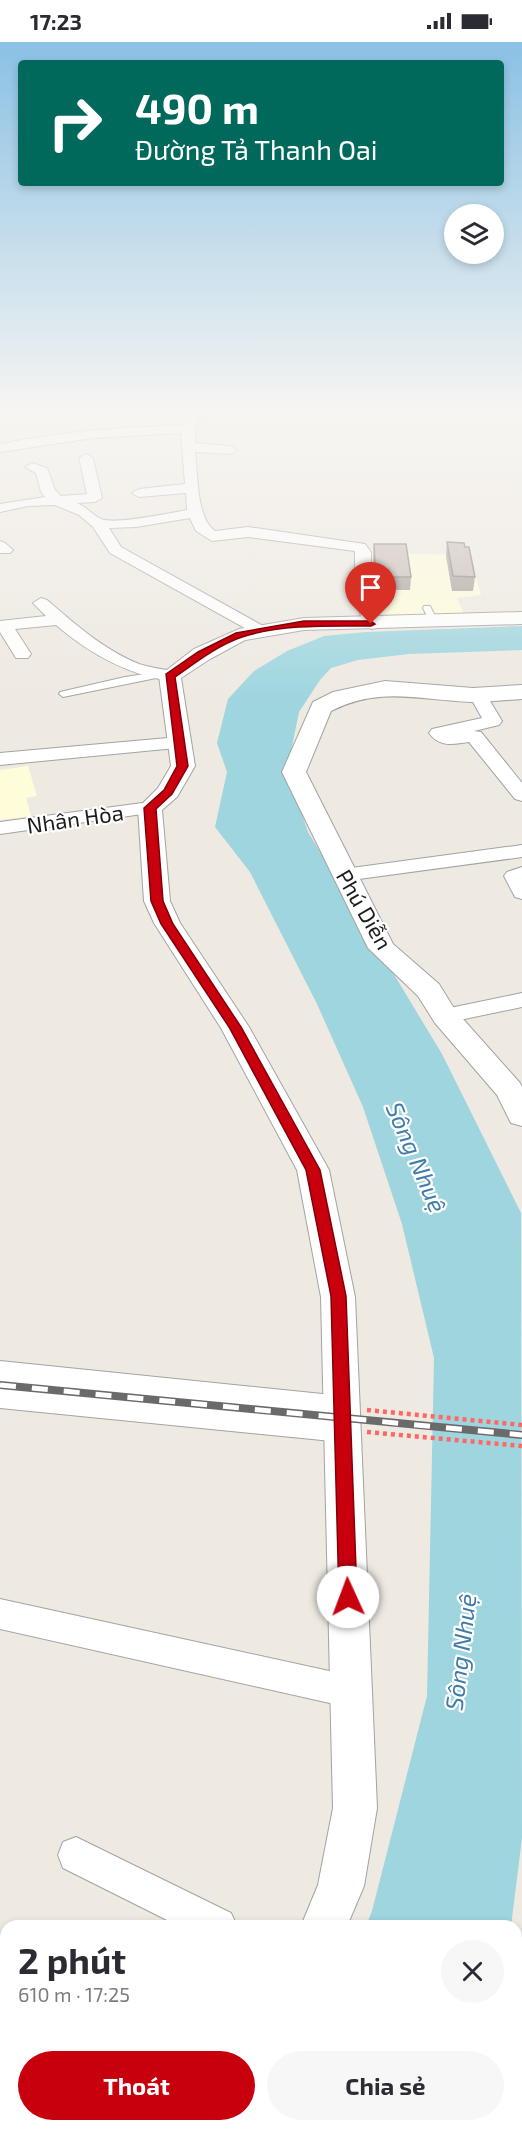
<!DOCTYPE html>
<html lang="vi">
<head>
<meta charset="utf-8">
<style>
	body { margin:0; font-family:"Exo 2",sans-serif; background:#f7f7f7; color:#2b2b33; height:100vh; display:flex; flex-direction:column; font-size:22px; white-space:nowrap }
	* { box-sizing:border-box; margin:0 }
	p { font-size:20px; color:#7c7c81 }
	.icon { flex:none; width:33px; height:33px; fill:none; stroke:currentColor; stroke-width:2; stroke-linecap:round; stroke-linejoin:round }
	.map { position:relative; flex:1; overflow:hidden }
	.side { position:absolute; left:0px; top:1878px; width:522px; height:212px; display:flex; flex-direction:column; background:#fff; border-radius:18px 18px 0 0; box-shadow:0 3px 9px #0003 }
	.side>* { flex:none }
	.banner { position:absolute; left:18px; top:18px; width:486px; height:126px; border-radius:6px; box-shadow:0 3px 9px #0003; background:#00695c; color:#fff; overflow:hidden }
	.tools { position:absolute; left:444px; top:162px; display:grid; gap:12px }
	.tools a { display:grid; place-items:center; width:60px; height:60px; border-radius:50%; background:#fff; box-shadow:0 3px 9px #0003; font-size:30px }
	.pin { position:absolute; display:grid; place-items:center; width:51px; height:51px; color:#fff; margin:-62px -26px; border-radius:50% 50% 50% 0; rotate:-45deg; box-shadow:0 0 6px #0007 }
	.pin .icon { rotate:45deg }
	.me { position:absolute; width:66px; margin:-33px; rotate:358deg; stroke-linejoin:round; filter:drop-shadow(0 0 4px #0008) }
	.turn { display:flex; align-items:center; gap:21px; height:126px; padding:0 18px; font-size:27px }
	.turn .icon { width:78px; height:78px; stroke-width:2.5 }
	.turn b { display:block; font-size:42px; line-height:51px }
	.round { display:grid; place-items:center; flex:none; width:63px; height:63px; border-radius:32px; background:#f7f7f7 }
	.summary { display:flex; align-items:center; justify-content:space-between; height:102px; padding:0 18px }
	h1 { font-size:36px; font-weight:700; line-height:45px }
	.action { display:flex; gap:12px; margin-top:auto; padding:12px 18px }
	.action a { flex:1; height:69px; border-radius:36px; background:#c8000d; color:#fff; font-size:24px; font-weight:700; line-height:69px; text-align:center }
	.action a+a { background:#f7f7f7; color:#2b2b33 }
	.status { display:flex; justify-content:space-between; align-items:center; height:42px; padding:0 30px; background:#fff; direction:ltr }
	.status svg { height:16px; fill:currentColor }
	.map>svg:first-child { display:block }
	.education { fill:#fffcd9 }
	.water { fill:#9ed5df }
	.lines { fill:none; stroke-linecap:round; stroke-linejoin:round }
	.canal { stroke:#9ed5df; stroke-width:20 }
	.service-casing { stroke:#a3a3a3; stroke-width:2 }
	.minor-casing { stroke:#a3a3a3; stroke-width:2 }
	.tertiary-casing { stroke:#a3a3a3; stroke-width:2 }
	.path { stroke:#ff6761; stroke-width:4.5; stroke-dasharray:4 4; stroke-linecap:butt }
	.service { fill:#fff; fill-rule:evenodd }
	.minor { fill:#fff; fill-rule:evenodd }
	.tertiary { fill:#fff; fill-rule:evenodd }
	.rail-casing { stroke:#6a6a6a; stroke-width:8 }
	.rail { stroke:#fff; stroke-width:5; stroke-dasharray:16; stroke-linecap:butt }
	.wall { fill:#aaa09b }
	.building { fill:#c6bab4; stroke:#8b827e; stroke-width:1.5 }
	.route { fill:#c8000d; stroke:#820008; stroke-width:1.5 }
	.labels { text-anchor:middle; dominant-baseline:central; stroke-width:4.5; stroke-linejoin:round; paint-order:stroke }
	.street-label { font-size:22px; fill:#1c1c1c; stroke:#fff }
	.water-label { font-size:24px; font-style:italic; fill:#407ba9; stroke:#fff }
</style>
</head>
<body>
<div class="status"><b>17:23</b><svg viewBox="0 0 49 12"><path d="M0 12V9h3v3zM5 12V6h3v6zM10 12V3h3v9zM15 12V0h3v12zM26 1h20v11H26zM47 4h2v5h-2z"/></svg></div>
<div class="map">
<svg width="522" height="2089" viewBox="0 0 522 2089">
	<rect width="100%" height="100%" fill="#eee9e1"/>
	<g class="education">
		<polygon points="367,511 470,513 481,553 457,556 466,576 383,577 374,552"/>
		<polygon points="28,724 37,754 26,756 31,774 0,778 0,728"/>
	</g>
	<g class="water">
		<polygon points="522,584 522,608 409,612 358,618 331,626 320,638 299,670 287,729 308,790 442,1012 521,1171 522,1796 511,1884 366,1884 372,1869 427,1654 434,1316 402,1182 363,1065 317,962 250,830 215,785 227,730 217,701 228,657 254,629 287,609 324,594 366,590"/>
		<polygon points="256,2084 433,2084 431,2089 253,2089"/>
	</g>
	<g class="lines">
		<polyline class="canal" points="203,370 203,368"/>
		<defs>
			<g id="service">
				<polygon points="424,564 430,564 438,580 437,582 431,582 423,566"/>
				<polygon points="158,630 161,631 161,635 63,655 59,652 60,650 125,635"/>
			</g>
			<g id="minor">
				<path d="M187,368H200L195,387V401L230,404L237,408L230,412L195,410C198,432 196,476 215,489L248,485L365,502L371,510V551L379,582L377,586L371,587L363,582L355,551V509L248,495L212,499L196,489L190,476L136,485L109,486L121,505L265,585L267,589L265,593L259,594L110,511L93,485L79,473L55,463L28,464L0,470V462L45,455L41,450L36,431L25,425L32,421L47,426L55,448L61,454L87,452L79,416L86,412L93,416L102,456L95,460L77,461C86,465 93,473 101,477C115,483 170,471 187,468L186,451L139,455L132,451L139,447L185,442L181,391L93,396L0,410V402C60,390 121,385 182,383Z"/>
				<polygon points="0,499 5,501 13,508 10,511 0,511"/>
				<path d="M41,556L47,558C75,582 104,608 139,622C151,626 164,627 176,630L179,634L176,638L170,639C126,632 90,612 56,583L15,587L31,612L28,616H16L0,590V579L46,574L33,561Z"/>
				<path d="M478,648L484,649L502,679L499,683L474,689L481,690L522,741V759L515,757L469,700C453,702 440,706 429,691L432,687L482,676L469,653L472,649Z"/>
				<polygon points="179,695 186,697 188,701 186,705 0,723 0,711"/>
				<polygon points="150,760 157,762 160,766 157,770 0,792 0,780"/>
				<polygon points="522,803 522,815 344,839 337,837 334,833 337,829 344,827"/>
				<polygon points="522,825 522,857 515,855 504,834 507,830"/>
				<polygon points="522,951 522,965 445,981 437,979 434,974 437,969 445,967"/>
				<polygon points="0,1319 342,1354 352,1357 357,1366 352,1375 346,1377 352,1379 357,1388 352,1397 342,1400 0,1366"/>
				<polygon points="0,1557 352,1634 364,1639 369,1650 364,1661 352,1666 0,1587"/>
				<polygon points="76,1795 231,1871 237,1884 179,1884 63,1826 58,1813 63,1800"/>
				<polygon points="0,2047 6,2049 6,2084 56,2084 58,2089 0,2088"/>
			</g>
			<g id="tertiary">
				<polygon points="522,570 522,582 304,588 245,598 210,617 181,636 195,724 177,755 162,768 170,859 180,881 249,985 329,1128 355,1255 377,1766 364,1844 347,1884 301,1884 318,1843 333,1766 321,1255 297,1128 221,986 154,881 144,859 138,766 158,746 171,724 159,634 194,607 239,587 304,576"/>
				<path d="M385,639L473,646L522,643V657C505,658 488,660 471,660C419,658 380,644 331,669L306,730L393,902L439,942L455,968L520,1041L522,1045V1084L511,1081L497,1053L435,981L418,954L368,906L282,730L313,660L333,650Z"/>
				<polygon points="178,2084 231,2084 229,2089 176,2089"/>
			</g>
		</defs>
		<use href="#service" class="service-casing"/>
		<use href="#minor" class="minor-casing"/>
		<use href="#tertiary" class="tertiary-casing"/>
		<g class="path">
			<polyline points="367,1368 522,1383"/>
			<polyline points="367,1390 522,1404"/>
		</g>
		<use href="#service" class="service"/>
		<use href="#minor" class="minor"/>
		<use href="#tertiary" class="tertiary"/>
		<defs>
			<polyline id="rail" points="0,1343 522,1393"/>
		</defs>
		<use href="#rail" class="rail-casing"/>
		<use href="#rail" class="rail"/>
	</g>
	<g class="wall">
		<polygon points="447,500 475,535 473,549 452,549 446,514"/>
		<polygon points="374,502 411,535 410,548 375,548 373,514"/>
	</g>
	<g class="building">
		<polygon points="447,500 464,501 465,505 469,505 475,535 453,534"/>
		<polygon points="374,502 406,502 411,535 376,535"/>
	</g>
	<linearGradient id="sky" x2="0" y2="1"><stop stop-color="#8ac1e4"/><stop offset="0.56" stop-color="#f7f5f2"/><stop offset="1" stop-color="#f7f5f2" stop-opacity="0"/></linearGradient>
	<rect width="522" height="660" fill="url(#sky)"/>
	<path class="route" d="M304,579H371L375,582L371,584C329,584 282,582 242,595C218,603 195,621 175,635L188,724L172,752L156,767L163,859L173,882L241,985L320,1128L346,1254L357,1555L355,1561L348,1563L342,1561L339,1555L331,1254L306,1128L229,985L161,882L151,859L144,766L164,748L177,724L166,632L198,610L236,591Z"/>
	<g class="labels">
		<g class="street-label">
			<text transform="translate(75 776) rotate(-8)">Nhân Hòa</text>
			<text transform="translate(365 867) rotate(60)">Phú Diễn</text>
		</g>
		<g class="water-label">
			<text transform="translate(417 1115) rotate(67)">Sông Nhuệ</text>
			<text transform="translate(460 1610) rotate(-83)">Sông Nhuệ</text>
		</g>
	</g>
</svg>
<div class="tools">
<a><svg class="icon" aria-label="layers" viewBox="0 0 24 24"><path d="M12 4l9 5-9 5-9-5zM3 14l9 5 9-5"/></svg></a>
</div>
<div class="pin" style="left:371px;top:582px;background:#d93025"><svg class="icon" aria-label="arrive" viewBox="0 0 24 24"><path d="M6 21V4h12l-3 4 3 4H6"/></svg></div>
<svg class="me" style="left:348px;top:1555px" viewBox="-20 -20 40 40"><circle r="19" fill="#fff"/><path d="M0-13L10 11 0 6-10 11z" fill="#c8000d"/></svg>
<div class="banner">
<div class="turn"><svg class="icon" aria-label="right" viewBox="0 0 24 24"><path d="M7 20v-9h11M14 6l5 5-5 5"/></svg><div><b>490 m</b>Đường Tả Thanh Oai</div></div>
</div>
<section class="side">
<div class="summary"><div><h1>2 phút</h1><p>610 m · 17:25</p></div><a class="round"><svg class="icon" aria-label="close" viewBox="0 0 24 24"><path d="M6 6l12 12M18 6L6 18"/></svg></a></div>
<div class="action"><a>Thoát</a><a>Chia sẻ</a></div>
</section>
</div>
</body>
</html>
